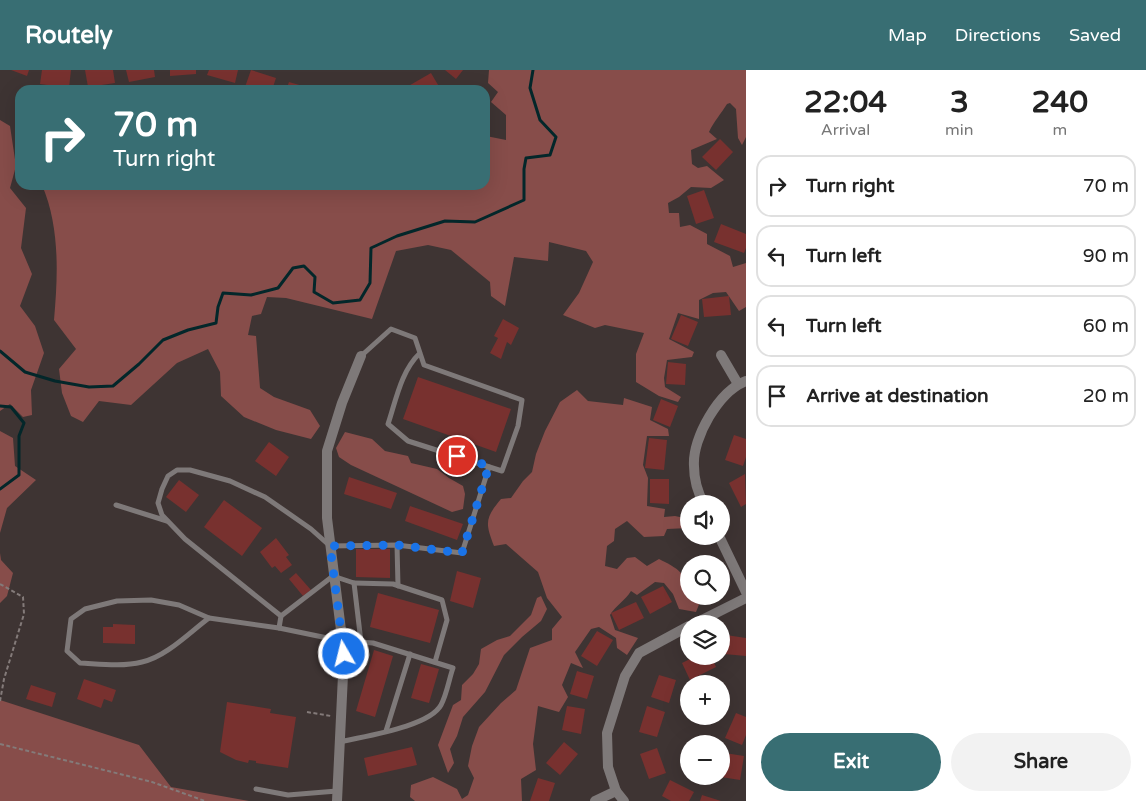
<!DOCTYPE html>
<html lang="en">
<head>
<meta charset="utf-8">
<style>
	body { margin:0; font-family:"Varela Round",sans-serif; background:#f2f2f2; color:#222; height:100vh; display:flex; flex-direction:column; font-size:19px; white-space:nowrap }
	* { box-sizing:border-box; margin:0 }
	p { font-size:16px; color:#767676 }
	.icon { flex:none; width:28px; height:28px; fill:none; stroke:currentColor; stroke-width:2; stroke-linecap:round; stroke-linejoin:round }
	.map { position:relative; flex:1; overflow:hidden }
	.sheet { display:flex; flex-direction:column; background:#fff; width:400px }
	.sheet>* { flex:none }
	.hud { position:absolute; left:15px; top:15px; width:475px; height:105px; border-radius:15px; box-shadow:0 5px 20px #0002; background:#386e73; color:#fff; overflow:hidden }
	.buttons { position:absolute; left:680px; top:425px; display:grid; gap:10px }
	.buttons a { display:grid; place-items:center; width:50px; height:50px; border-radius:50%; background:#fff; box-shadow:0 5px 20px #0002; font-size:25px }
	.pin { position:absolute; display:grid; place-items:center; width:42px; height:42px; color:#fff; margin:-21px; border:2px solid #fff; border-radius:50%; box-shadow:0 1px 5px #0007 }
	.me { position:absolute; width:55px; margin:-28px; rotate:352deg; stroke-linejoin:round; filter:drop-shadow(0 0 4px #0008) }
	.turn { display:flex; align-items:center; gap:18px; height:105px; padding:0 15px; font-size:22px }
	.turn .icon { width:65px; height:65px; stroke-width:2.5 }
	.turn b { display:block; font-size:35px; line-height:42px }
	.eta { display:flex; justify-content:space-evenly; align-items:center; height:85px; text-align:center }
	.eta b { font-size:30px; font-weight:800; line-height:35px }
	.button { display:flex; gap:10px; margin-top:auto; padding:10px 15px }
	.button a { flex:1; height:58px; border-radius:30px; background:#386e73; color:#fff; font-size:20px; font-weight:800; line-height:58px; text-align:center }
	.button a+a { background:#f2f2f2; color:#222 }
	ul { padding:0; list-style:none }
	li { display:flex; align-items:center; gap:15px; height:62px; margin:0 10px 8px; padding:0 5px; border:2px solid #e0e0e0; border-radius:15px }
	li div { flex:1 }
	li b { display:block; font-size:19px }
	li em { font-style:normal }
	header { display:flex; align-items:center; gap:30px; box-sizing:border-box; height:70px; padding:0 25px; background:#386e73; color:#fff }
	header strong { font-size:24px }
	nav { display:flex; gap:28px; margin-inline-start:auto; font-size:18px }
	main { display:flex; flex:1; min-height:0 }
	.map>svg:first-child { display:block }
	.green { fill:#874d4a }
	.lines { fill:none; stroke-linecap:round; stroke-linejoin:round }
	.stream { stroke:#03272a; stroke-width:3 }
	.building { fill:#78312f }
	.path { stroke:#847b7a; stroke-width:2; stroke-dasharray:4 2.5; stroke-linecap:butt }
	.service { stroke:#7e7979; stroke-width:5 }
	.minor { stroke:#7e7979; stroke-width:10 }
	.route { stroke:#1a73e8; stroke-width:9; stroke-dasharray:0 16.2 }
</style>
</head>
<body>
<header>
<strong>Routely</strong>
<nav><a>Map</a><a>Directions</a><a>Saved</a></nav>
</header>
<main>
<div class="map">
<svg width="746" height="731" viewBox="0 0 746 731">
	<rect width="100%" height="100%" fill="#3e3433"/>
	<g class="green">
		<path d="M489,0H746V67L742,75L738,68L736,39L730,33L727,34C721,44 714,51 709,62L717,69L691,80L692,94L698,98L707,96L724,110L711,118L691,117L679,127L668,133L669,143H679L680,157L690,155L707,164V174L730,186L733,197L746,193V237L739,241L726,222L713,223L699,230V249L678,243L669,269L694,282L692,287L667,290L664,308L665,317L681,327L678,332L659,326L636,312V284L644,263L605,255L595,258L563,245L579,223L593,192L586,181L549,172L548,191L514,187L505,236L491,226L490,212L451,180L428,175L396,181L372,249L286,228L267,227L261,244L252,246L248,265L256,266L260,318L274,327L310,340L320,356L311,369L276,360L244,347L221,326L220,302L208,279L177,293L131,335L99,331L83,352L71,346L62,323L59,299L76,279L54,250C58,205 60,157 42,115H485V68L486,66L506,70V45L491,32L498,22L488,13Z"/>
		<polygon points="0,50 10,56 16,96 10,118 26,138 21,178 32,204 20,236 35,256 44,283 31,320 32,345 23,347 10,334 0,341"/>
		<path d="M577,320L588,331L623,335L624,328L652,337L650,350L668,359L669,366H647L643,395L648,408L647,436L665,439L664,447L675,446L689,449V458L667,459L664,466L644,467L627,451L615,459L614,471L607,476L605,496L617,499L627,488L635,487L647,496L659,489C677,498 689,504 689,526H699L700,532L696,542L679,539L673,524L664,513L655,512L637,525L631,521C625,531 616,535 610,545L615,560L638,568L627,585L617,578L616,568L599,557L591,559L575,582L583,598L571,593L562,615L568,627L559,642L538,636L533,674L536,700L521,709L522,731H415L410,727L411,715L433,707L457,719L462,729L468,725L474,708L468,696L472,676L479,657L501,633L516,620L530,578L552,570V559L562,547L547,528L538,502L506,474L494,476C485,453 485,448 501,429L511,428L523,411L532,402L536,384L545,361L560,332Z"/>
		<polygon points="0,361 13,368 15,396 36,410 7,438 0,463"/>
		<polygon points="345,362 372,369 385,381 408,386 411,393 437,399 449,408 463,416 465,424 463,439 452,442 351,395 339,387 336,378"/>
		<polygon points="0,483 1,490 13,503 7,526 0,533"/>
		<polygon points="541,526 547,539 541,551 522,567 504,585 485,622 463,647 457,666 450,679 454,693 448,703 438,675 453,635 461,630 462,615 473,604 479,594 481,579 497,570 510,566 531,545 537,528"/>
		<polygon points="0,630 139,675 171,717 249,731 0,731"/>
	</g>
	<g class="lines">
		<g class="stream">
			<polyline points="0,281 25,302 55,311 89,317 113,316 139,294 163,270 188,260 216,253 218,237 223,223 251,225 278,218 293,198 304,196 315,207 314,222 333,233 360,230 370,213 371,178 397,166 445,151 475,152 524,130 524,99 526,88 550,85 556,67 540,50 530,18 533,0"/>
			<polyline points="0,336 11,337 24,353 19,366 19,405 0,419"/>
		</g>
	</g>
	<g class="building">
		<polygon points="11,0 29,0 27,6"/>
		<polygon points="42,0 71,0 69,18 40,14"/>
		<polygon points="85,0 113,0 115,13 88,17"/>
		<polygon points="126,0 154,0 155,7 129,12"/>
		<polygon points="170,0 196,0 196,4 170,6"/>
		<polygon points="209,0 238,0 235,13 207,5"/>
		<polygon points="251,0 276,8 272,20 255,20 245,17"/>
		<polygon points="445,0 463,0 456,9"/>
		<polygon points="431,3 441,20 406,20 405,18"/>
		<polygon points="289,12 313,19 312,20 286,20"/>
		<polygon points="720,69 733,82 716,100 702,87"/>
		<polygon points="704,120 714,148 696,154 687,126"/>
		<polygon points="721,154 746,164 746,178 744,183 714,172"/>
		<polygon points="729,226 731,245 704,247 702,229"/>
		<polygon points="681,245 698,252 688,276 671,269"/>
		<polygon points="503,249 519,258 511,275 507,272 501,289 490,283 498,268 494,266"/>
		<polygon points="668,292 686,294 685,315 666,314"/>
		<polygon points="418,307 511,339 496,382 403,349"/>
		<polygon points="661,329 678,336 670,357 653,350"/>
		<polygon points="734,365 746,369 746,387 743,396 725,390"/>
		<polygon points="649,368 667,370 664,400 645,398"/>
		<polygon points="269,372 289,387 276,406 255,391"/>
		<polygon points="745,404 746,434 741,437 729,413"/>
		<polygon points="349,407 397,423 391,439 344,424"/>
		<polygon points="650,409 669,409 669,434 650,433"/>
		<polygon points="179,410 199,425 186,442 166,427"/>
		<polygon points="224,430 262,458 242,486 204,457"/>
		<polygon points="410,436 463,454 457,470 405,451"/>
		<polygon points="276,468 289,485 286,487 292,495 281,503 275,496 272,498 260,482"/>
		<polygon points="356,479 390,479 390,508 356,507"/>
		<polygon points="457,501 481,508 473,538 450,531"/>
		<polygon points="296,503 311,520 303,526 289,509"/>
		<polygon points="663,516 672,532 650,544 641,527"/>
		<polygon points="378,523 439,540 430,573 370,557"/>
		<polygon points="636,532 644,548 619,560 611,543"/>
		<polygon points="113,554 135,555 135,574 103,573 103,557 113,557"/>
		<polygon points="597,561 613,570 597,596 581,586"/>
		<polygon points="726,565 746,568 746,586 724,584"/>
		<polygon points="374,580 393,586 375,647 356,641"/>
		<polygon points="696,586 711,586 716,597 690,610 682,593"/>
		<polygon points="421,594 439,599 429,633 411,628"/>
		<polygon points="577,601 594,606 587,629 570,624"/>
		<polygon points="659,605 676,610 669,633 651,627"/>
		<polygon points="84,609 116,620 112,632 104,629 101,638 77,629"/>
		<polygon points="31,615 56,623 52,637 26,629"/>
		<polygon points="227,632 271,639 270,643 296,647 288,698 256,693 256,691 249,690 248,693 236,690 220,682"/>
		<polygon points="567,636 585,639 581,664 562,660"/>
		<polygon points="647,636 665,642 657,667 639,662"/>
		<polygon points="736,643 746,647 746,665 742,675 725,668"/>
		<polygon points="564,672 578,684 560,705 546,693"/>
		<polygon points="412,677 417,695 368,706 364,688"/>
		<polygon points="657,678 666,703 649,709 640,684"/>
		<polygon points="725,683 744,686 740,710 721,707"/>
		<polygon points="538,708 555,713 549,731 530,731"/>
		<polygon points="670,710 694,722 689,731 671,731 662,726"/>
		<polygon points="702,725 721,731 700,731"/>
	</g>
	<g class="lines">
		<g class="path">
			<polyline points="0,514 23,527 24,544 4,609 0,631"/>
			<polyline points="307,642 331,646"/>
			<polyline points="0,674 152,712 205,731"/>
		</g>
		<g class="service">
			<path d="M361,286L391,259L415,268L424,295L522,330L518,356L502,401L408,371L388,354C396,330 401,301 420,283"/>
			<polyline points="116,435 167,451"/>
			<polyline points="397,475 462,483 489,397"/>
			<polyline points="354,513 393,514 442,530 447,550 435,592"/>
			<path d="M151,530L179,535L209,548C190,562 166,587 142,592C122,597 100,594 80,593L67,581L71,549L85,539L117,531Z"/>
			<polyline points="281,546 333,506 354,513 361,572"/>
			<path d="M209,548L279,558L342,571L373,573L453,598C449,609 447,624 441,635C429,657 364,666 340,672"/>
			<polyline points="279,558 281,546 185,469 162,445 158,433 162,419 168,406 177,400 190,400 230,411 265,427 311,459 330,476 397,475 398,516"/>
			<polyline points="386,661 410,584"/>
			<polyline points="256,719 288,725 337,721"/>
		</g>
		<g class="minor">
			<polyline points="721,285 738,314"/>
			<path d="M704,434C698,423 694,409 694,396C692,368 719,321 746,311"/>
			<polyline points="719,466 746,522"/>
			<polyline points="694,554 746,528"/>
			<polyline points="337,731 344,584 327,448 327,381 342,333 361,286"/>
			<polyline points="595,731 616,721"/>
			<polyline points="624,731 616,721 608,697 607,663 625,606 639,583 689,556"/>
		</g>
	</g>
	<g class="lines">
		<polyline class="route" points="344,584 330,476 397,475 462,483 489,396 457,386"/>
	</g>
</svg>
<div class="buttons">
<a><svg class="icon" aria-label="sound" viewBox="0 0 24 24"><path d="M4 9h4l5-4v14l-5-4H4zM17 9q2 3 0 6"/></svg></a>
<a><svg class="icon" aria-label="search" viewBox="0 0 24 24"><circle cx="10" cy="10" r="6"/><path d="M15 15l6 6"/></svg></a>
<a><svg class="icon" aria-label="layers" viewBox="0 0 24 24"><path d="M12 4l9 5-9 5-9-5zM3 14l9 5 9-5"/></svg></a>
<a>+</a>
<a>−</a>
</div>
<div class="pin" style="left:457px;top:386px;background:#d93025"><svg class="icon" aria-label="arrive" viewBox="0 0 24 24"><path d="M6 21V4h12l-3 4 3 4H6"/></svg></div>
<svg class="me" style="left:344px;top:584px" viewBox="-20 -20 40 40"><circle r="17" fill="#1a73e8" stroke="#fff" stroke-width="3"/><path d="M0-11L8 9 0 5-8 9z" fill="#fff"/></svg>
<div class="hud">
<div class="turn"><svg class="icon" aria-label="right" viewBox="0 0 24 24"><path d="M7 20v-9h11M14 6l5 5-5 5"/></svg><div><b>70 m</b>Turn right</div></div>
</div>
</div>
<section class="sheet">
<div class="eta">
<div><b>22:04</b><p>Arrival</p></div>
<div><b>3</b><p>min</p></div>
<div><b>240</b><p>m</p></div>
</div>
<ul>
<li><svg class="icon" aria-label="right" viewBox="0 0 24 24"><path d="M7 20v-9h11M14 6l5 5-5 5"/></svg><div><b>Turn right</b></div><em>70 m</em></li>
<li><svg class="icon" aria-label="left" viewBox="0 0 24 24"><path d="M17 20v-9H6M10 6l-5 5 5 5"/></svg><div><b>Turn left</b></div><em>90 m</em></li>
<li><svg class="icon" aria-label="left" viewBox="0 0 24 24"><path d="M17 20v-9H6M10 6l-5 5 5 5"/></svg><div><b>Turn left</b></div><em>60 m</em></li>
<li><svg class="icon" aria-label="arrive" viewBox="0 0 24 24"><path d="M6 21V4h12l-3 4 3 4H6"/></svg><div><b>Arrive at destination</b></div><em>20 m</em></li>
</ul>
<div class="button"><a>Exit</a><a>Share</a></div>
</section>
</main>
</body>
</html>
